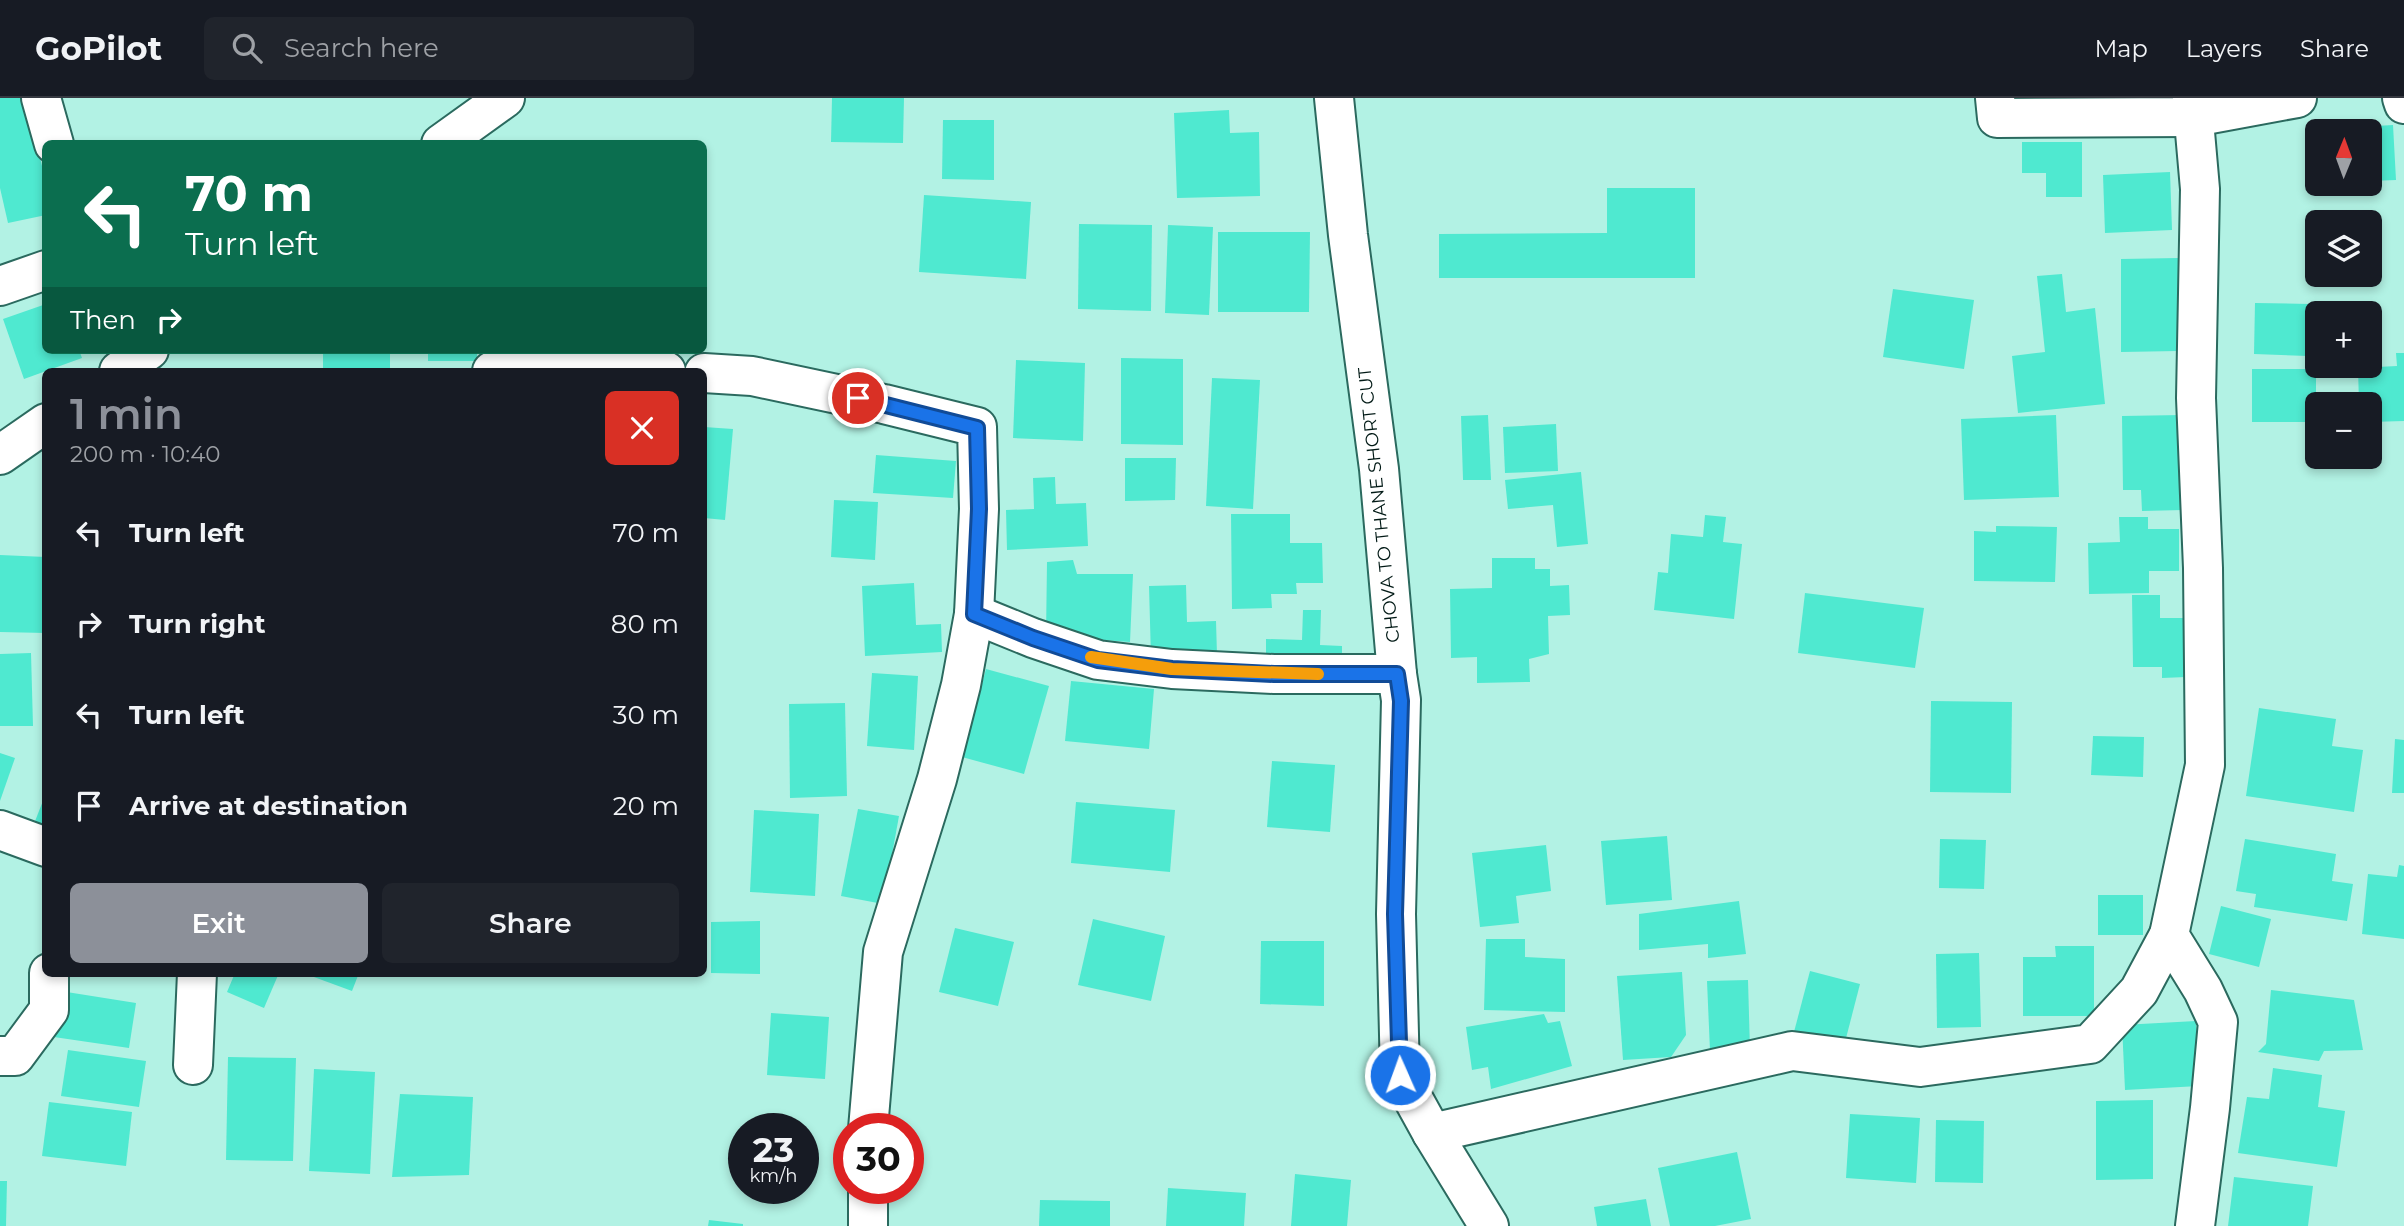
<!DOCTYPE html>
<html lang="en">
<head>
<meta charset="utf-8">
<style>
	body { margin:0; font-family:Montserrat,sans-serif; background:#20242c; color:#f1f3f6; height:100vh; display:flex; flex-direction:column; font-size:26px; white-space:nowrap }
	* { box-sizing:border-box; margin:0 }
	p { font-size:23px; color:#9ea1a6 }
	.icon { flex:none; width:38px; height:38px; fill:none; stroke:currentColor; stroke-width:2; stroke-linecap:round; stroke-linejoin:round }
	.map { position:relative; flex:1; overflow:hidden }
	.side { position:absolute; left:42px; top:270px; width:665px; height:609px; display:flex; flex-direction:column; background:#171b24; border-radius:10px; box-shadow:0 4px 10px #0003 }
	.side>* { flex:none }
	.hud { position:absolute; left:42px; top:42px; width:665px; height:214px; border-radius:10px; box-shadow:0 4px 10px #0003; background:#0b6e4f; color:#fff; overflow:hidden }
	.needle { width:46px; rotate:1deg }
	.buttons { position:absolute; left:2305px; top:21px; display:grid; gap:14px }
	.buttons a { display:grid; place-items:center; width:77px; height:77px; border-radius:10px; background:#171b24; box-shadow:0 4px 10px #0003; font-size:35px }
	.speed { position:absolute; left:728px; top:1015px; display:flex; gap:14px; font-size:35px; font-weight:700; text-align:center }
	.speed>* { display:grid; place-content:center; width:91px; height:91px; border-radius:50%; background:#171b24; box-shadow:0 4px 10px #0003; line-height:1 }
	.speed small { font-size:18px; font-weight:400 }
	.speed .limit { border:10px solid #d22; background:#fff; color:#111 }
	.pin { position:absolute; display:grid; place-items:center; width:60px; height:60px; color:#fff; margin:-30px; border:4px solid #fff; border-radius:50%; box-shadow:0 2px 7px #0007 }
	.me { position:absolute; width:77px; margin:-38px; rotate:358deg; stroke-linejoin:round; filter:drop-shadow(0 0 5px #0008) }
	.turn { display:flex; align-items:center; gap:24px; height:147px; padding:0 28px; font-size:32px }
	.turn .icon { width:91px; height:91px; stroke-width:2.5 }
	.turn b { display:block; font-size:49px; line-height:60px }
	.then { display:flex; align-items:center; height:66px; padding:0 28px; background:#0003; gap:14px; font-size:26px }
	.round { display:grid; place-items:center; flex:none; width:74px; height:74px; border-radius:10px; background:#20242c }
	.overview { display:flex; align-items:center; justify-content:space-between; height:119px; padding:0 28px }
	h1 { font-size:42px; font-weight:600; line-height:52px; color:#8c9099 }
	.cta { display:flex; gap:14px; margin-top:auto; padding:14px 28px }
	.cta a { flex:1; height:80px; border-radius:10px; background:#8c9099; color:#fff; font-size:28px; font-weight:600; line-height:80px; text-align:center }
	.cta a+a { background:#20242c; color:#f1f3f6 }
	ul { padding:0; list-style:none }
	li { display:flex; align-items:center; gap:21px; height:91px; padding:0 28px }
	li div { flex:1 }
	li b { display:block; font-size:26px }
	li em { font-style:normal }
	header { display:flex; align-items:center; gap:42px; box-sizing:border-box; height:98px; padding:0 35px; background:#171b24; border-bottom:2px solid #363941 }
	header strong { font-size:33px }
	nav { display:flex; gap:38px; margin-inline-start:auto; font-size:24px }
	.search { width:490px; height:63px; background:#20242c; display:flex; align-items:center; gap:18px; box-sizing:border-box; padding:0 24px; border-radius:10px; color:#9ea1a6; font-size:26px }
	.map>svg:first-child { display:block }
	.building { fill:#4fe9d0 }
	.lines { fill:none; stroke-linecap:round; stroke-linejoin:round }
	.minor-casing { stroke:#2b6a5f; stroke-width:42 }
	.minor { stroke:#fff; stroke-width:38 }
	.route-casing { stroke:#114b97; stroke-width:18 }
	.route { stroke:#1a73e8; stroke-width:12 }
	.slow { stroke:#f59e0b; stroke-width:12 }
	.labels { text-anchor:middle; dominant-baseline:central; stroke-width:5; stroke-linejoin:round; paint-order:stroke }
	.street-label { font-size:18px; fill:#011915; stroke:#fff }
</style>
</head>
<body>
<header>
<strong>GoPilot</strong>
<div class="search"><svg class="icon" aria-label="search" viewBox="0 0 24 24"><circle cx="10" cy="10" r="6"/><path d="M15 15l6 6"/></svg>Search here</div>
<nav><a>Map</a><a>Layers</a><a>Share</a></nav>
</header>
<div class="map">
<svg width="2404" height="1128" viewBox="0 0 2404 1128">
	<rect width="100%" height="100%" fill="#b2f2e4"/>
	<g class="building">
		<polygon points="0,0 26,0 46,85 46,117 8,125 0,90"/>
		<polygon points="832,0 904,0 903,45 831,44"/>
		<polygon points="1229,12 1230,35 1259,34 1260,98 1177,100 1174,15"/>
		<polygon points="943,22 994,22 994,82 942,81"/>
		<polygon points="2393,27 2396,82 2370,83 2370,33 2341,33 2341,30"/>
		<polygon points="2022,44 2082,44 2082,99 2046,99 2046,75 2022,75"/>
		<polygon points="2170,74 2172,132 2105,135 2103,77"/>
		<polygon points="1607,90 1695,90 1695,180 1439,180 1439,136 1607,135"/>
		<polygon points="924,97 1031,104 1026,181 919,174"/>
		<polygon points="1079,126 1152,127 1151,213 1078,211"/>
		<polygon points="1168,127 1213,129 1209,217 1165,215"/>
		<polygon points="1218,134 1310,134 1309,214 1218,214"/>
		<polygon points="2178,160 2178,253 2121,254 2121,161"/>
		<polygon points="2062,176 2066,214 2095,210 2105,306 2018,315 2012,258 2045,254 2037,178"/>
		<polygon points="1893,191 1974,202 1964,271 1883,259"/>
		<polygon points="2255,205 2310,206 2308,258 2254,256"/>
		<polygon points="46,206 46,252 79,252 82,260 24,281 3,221"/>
		<rect x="323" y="252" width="67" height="21"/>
		<rect x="428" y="252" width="49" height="11"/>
		<polygon points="2396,255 2404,255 2404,323 2370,324 2370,306 2359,306 2358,270 2397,268"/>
		<polygon points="1121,260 1183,261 1183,347 1121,346"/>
		<polygon points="1016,262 1085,265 1083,343 1013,340"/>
		<rect x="2252" y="271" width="64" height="53"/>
		<polygon points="1212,280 1260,282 1253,411 1206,408"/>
		<polygon points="1488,317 1491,382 1463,382 1461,318"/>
		<polygon points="2056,317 2059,399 1964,402 1961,321"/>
		<polygon points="2182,317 2183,412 2142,413 2141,392 2123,392 2122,318"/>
		<polygon points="1556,326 1558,373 1505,375 1503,329"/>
		<polygon points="704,329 733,331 725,422 704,420"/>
		<polygon points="876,357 956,363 953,400 873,395"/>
		<polygon points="1125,360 1176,360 1175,402 1125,403"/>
		<polygon points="1581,374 1588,446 1557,449 1553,407 1508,411 1505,382"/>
		<polygon points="1055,379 1056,406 1086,405 1088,448 1007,452 1006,412 1034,411 1033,380"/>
		<polygon points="834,402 878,404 875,462 831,459"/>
		<polygon points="1231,416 1290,416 1290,445 1322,445 1323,485 1296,485 1297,496 1271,496 1272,510 1232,511"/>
		<polygon points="1705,417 1726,419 1723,444 1742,446 1734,521 1654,512 1658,474 1668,475 1671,436 1703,439"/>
		<polygon points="2119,419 2148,419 2148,431 2179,431 2179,473 2149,473 2149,495 2089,496 2088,445 2120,444"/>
		<polygon points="1996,428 2057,429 2055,484 1974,483 1974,433 1996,434"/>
		<polygon points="0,457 46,459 46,535 0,534"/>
		<polygon points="1492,460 1535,460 1535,471 1550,471 1550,488 1569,487 1570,517 1548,518 1549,556 1529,561 1530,584 1477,585 1477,559 1451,560 1450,491 1492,490"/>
		<polygon points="1073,462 1077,476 1133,476 1130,544 1046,538 1047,464"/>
		<polygon points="914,485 916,527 941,526 942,554 865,558 862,488"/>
		<polygon points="1186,487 1187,524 1216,523 1217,557 1151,560 1149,488"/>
		<polygon points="1805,495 1924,510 1915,570 1798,555"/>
		<polygon points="2132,497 2160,497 2160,520 2186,520 2186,579 2162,580 2162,569 2133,569"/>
		<polygon points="1303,512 1321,512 1320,547 1342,548 1342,572 1266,570 1266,541 1302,542"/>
		<polygon points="31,555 33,628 0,628 0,556"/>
		<polygon points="986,571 1049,588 1024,676 962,659"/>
		<polygon points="872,575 918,578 914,652 867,648"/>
		<polygon points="1071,583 1154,591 1149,651 1065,643"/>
		<polygon points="1931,603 2012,604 2011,695 1930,694"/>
		<polygon points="845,605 847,698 790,700 789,606"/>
		<polygon points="2259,610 2336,621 2332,648 2363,652 2354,714 2246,698"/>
		<polygon points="2093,638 2144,639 2143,679 2091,677"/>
		<polygon points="2395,641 2404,642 2404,695 2392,695"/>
		<polygon points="0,655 15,660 0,703"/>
		<polygon points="1272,663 1335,667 1330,734 1267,729"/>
		<polygon points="46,695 46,736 32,731"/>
		<polygon points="1076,704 1175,712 1170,774 1071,765"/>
		<polygon points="858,711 899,718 883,806 841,798"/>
		<polygon points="754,712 819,716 815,798 750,794"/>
		<polygon points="1667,738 1672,802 1606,807 1601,743"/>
		<polygon points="1940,741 1986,742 1984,791 1939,790"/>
		<polygon points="2245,741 2336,756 2332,783 2353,786 2347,823 2254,809 2256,796 2236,793"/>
		<polygon points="1546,747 1551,793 1516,798 1519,825 1480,829 1472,755"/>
		<polygon points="2399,767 2404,768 2404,841 2362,836 2368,776 2397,779"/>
		<rect x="2098" y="797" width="45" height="40"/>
		<polygon points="1739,803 1746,856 1708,860 1708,846 1639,852 1639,816"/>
		<polygon points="2221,808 2271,821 2259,869 2209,856"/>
		<polygon points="1093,821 1165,838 1151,903 1078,887"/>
		<polygon points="760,823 760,876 711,875 711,824"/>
		<polygon points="955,830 1014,844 998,908 939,894"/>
		<polygon points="1486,841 1525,841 1525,859 1565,861 1565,914 1484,912"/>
		<polygon points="1261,843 1324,843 1324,908 1260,906"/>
		<polygon points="2055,848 2094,848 2094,918 2023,918 2023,859 2056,859"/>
		<polygon points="1979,855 1981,929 1937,930 1936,856"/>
		<polygon points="1810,873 1860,886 1844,948 1794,934"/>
		<polygon points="1682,874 1686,937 1671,959 1623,962 1617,878"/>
		<polygon points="235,875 279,875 264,910 227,894"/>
		<polygon points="303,875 359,875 352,893"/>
		<polygon points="1748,882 1750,952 1710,953 1707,883"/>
		<polygon points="54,892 136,905 129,950 47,938"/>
		<polygon points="2271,892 2354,902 2363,952 2324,953 2319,963 2258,954 2266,946"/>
		<polygon points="771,915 829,919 825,981 767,977"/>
		<polygon points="1544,916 1548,925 1560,923 1572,968 1491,991 1488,969 1472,972 1466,929"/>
		<polygon points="2196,923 2199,988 2125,992 2122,927"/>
		<polygon points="68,952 146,963 139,1009 61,998"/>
		<polygon points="228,959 296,960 293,1063 226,1062"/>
		<polygon points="2273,970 2322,977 2318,1009 2345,1013 2337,1069 2238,1055 2247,999 2269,1001"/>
		<polygon points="314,971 375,974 370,1076 309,1073"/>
		<polygon points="400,996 473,999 469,1077 392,1079"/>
		<polygon points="2153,1002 2153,1081 2096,1082 2096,1003"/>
		<polygon points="49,1004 132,1014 126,1068 42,1058"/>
		<polygon points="1850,1016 1920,1020 1916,1085 1846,1080"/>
		<polygon points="1936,1022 1984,1023 1983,1085 1935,1084"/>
		<polygon points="1737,1054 1751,1121 1715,1128 1670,1128 1658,1070"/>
		<polygon points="1295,1076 1351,1082 1347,1128 1291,1128"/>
		<polygon points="2234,1079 2313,1088 2308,1128 2228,1128"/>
		<polygon points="0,1083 7,1083 6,1128 0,1128"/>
		<polygon points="1168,1090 1246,1095 1244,1128 1166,1128"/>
		<polygon points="1646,1101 1651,1128 1597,1128 1594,1109"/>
		<polygon points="1040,1102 1110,1103 1110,1128 1039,1128"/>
		<polygon points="709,1122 743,1126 743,1128 708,1128"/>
	</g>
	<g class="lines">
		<defs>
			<g id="minor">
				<polyline points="41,0 54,46"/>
				<polyline points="1334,0 1348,137 1379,371 1397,576 1401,602 1396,816 1400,977 1432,1035 1489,1128"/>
				<polyline points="1995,0 1997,20 2194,19 2297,0"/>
				<polyline points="2192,0 2200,91 2196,300 2203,470 2205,667 2169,837 2203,892 2218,924 2210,1010 2195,1128"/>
				<polyline points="2402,0 2404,6"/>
				<polyline points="441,46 505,0"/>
				<polyline points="0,188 46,172"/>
				<polyline points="119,273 149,252"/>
				<polyline points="492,273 500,271 618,270 666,273"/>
				<polyline points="704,275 752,278 884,306 977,329 979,411 974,516 961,587 937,681 883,854 868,1031"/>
				<polyline points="0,357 46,325"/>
				<polyline points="974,516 1033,540 1098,562 1172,571 1274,576 1397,576"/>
				<polyline points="0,732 46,749"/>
				<polyline points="0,958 15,958 49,912 49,875"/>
				<polyline points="193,967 197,875"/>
				<polyline points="1432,1035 1792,953 1920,969 2090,946 2139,893 2169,837"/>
				<polyline points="868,1128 868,1090"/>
			</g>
		</defs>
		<use href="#minor" class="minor-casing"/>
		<use href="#minor" class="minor"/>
	</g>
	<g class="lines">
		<defs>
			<polyline id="route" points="858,300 977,330 979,411 974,516 1033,540 1098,562 1172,571 1274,576 1397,576 1401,603 1395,816 1400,977"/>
		</defs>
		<use href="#route" class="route-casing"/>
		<use href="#route" class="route"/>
		<polyline class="slow" points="1091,559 1172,571 1318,576"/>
	</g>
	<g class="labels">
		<g class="street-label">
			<text transform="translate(1379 407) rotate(-96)">CHOVA TO THANE SHORT CUT</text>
		</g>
	</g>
</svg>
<div class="buttons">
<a><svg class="needle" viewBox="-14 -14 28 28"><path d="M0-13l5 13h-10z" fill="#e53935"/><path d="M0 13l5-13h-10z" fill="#9ea1a6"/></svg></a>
<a><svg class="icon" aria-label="layers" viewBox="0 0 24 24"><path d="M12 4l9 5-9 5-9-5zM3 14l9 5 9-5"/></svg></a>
<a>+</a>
<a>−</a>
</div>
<div class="speed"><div>23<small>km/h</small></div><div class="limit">30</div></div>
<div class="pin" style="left:858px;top:300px;background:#d93025"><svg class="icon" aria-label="arrive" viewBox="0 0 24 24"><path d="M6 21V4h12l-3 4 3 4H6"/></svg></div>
<svg class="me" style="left:1400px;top:977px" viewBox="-20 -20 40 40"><circle r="17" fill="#1a73e8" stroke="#fff" stroke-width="3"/><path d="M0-11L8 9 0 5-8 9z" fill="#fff"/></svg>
<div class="hud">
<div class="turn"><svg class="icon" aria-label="left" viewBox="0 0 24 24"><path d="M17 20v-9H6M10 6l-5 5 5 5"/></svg><div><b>70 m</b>Turn left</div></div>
<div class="then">Then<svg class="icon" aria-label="right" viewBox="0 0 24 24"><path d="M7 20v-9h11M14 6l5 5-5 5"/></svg></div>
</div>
<section class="side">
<div class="overview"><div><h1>1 min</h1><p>200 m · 10:40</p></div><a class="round" style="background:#d93025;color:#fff"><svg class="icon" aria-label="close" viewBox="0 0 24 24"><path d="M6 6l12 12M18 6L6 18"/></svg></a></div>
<ul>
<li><svg class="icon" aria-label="left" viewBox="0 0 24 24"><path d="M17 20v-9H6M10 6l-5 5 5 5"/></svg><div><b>Turn left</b></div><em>70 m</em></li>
<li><svg class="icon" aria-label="right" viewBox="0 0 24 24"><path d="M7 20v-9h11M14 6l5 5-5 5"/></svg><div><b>Turn right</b></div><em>80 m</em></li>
<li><svg class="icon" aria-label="left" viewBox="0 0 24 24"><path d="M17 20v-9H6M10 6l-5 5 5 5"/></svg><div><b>Turn left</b></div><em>30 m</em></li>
<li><svg class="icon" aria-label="arrive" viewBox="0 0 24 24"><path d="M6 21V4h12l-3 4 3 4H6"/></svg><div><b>Arrive at destination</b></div><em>20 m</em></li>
</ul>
<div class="cta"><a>Exit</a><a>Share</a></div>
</section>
</div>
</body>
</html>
